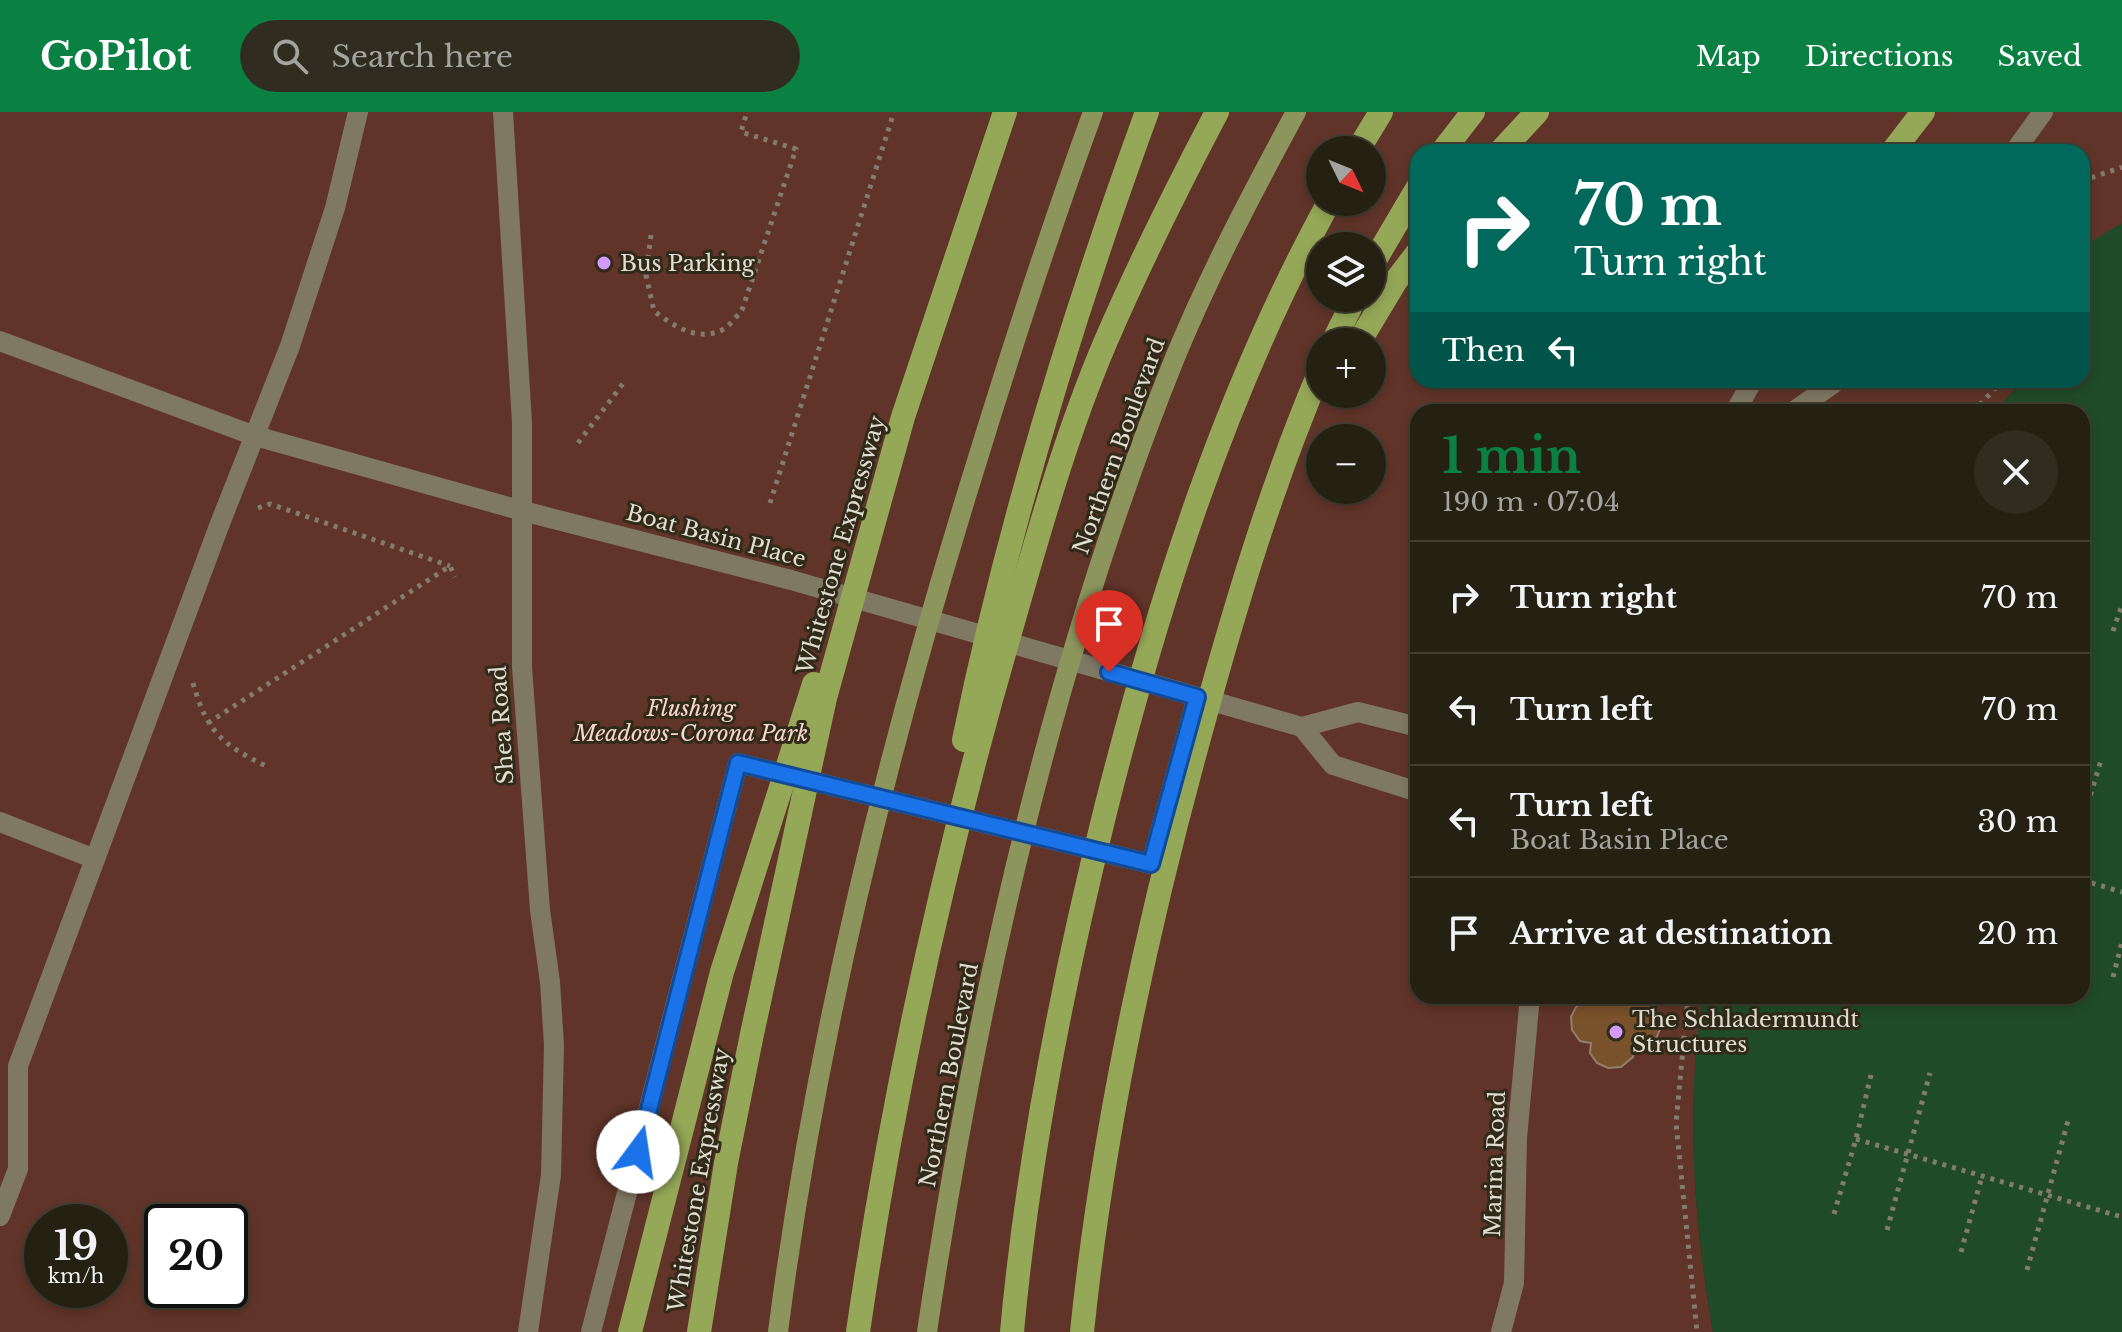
<!DOCTYPE html>
<html lang="en">
<head>
<meta charset="utf-8">
<style>
	body { margin:0; font-family:"Libre Baskerville",serif; background:#302d20; color:#f1f3f6; height:100vh; display:flex; flex-direction:column; font-size:30px; white-space:nowrap }
	* { box-sizing:border-box; margin:0 }
	p { font-size:26px; color:#a3a39f }
	.icon { flex:none; width:44px; height:44px; fill:none; stroke:currentColor; stroke-width:2; stroke-linecap:round; stroke-linejoin:round }
	.map { position:relative; flex:1; overflow:hidden }
	.details { position:absolute; left:1410px; top:292px; width:680px; height:600px; display:flex; flex-direction:column; background:#242012; border-radius:24px; box-shadow:0 4px 12px #0003,0 0 0 2px #413e32 }
	.details>* { flex:none }
	.top-card { position:absolute; left:1410px; top:32px; width:680px; height:244px; border-radius:24px; box-shadow:0 4px 12px #0003,0 0 0 2px #413e32; background:#00695c; color:#fff; overflow:hidden }
	.needle { width:52px; rotate:133deg }
	.tools { position:absolute; left:1306px; top:24px; display:grid; gap:16px }
	.tools a { display:grid; place-items:center; width:80px; height:80px; border-radius:50%; background:#242012; box-shadow:0 4px 12px #0003,0 0 0 2px #413e32; font-size:40px }
	.speed { position:absolute; left:24px; top:1092px; display:flex; gap:16px; font-size:40px; font-weight:700; text-align:center }
	.speed>* { display:grid; place-content:center; width:104px; height:104px; border-radius:50%; background:#242012; box-shadow:0 4px 12px #0003,0 0 0 2px #413e32; line-height:1 }
	.speed small { font-size:20px; font-weight:400 }
	.speed .limit { border:4px solid #111; border-radius:12px; background:#fff; color:#111 }
	.pin { position:absolute; display:grid; place-items:center; width:68px; height:68px; color:#fff; margin:-82px -34px; border-radius:50% 50% 50% 0; rotate:-45deg; box-shadow:0 0 8px #0007 }
	.pin .icon { rotate:45deg }
	.me { position:absolute; width:88px; margin:-44px; rotate:14deg; stroke-linejoin:round; filter:drop-shadow(0 0 6px #0008) }
	.turn { display:flex; align-items:center; gap:28px; height:168px; padding:0 32px; font-size:36px }
	.turn .icon { width:104px; height:104px; stroke-width:2.5 }
	.turn b { display:block; font-size:56px; line-height:68px }
	.then { display:flex; align-items:center; height:76px; padding:0 32px; background:#0003; gap:16px; font-size:30px }
	.round { display:grid; place-items:center; flex:none; width:84px; height:84px; border-radius:42px; background:#302d20 }
	.headline { display:flex; align-items:center; justify-content:space-between; height:136px; padding:0 32px }
	h1 { font-size:48px; font-weight:800; line-height:60px; color:#0b8043 }
	ul { padding:0; list-style:none }
	li { display:flex; align-items:center; gap:24px; height:112px; padding:0 32px; border-top:2px solid #413e32 }
	li div { flex:1 }
	li b { display:block; font-size:30px }
	li em { font-style:normal }
	header { display:flex; align-items:center; gap:48px; box-sizing:border-box; height:112px; padding:0 40px; background:#0b8043; color:#fff }
	header strong { font-size:38px }
	nav { display:flex; gap:44px; margin-inline-start:auto; font-size:28px }
	.search { width:560px; height:72px; background:#302d20; display:flex; align-items:center; gap:20px; box-sizing:border-box; padding:0 28px; border-radius:44px; color:#a3a39f; font-size:30px }
	.map>svg:first-child { display:block }
	.green { fill:#603429; fill-rule:evenodd }
	.water { fill:#204b29 }
	.building { fill:#79522b; stroke:#917f6f; stroke-width:2 }
	.lines { fill:none; stroke-linecap:round; stroke-linejoin:round }
	.path { stroke:#817c6c; stroke-width:5; stroke-dasharray:4 6; stroke-linecap:butt }
	.minor { stroke:#7f7863; stroke-width:20 }
	.major { stroke:#8c955c; stroke-width:20 }
	.highway { stroke:#95a857; stroke-width:24 }
	.route-casing { stroke:#114b97; stroke-width:20 }
	.route { stroke:#1a73e8; stroke-width:14 }
	.poi-dot { fill:#d39cfc; stroke:#302a18; stroke-width:3 }
	.labels { text-anchor:middle; dominant-baseline:central; stroke-width:6; stroke-linejoin:round; paint-order:stroke }
	.poi-label { font-size:22px; fill:#e1ddd1; stroke:#302a18; text-anchor:start }
	.street-label { font-size:22px; fill:#e1ddd1; stroke:#302a18 }
	.park-label { font-size:22px; font-style:italic; fill:#f9d5cc; stroke:#302a18 }
</style>
</head>
<body>
<header>
<strong>GoPilot</strong>
<div class="search"><svg class="icon" aria-label="search" viewBox="0 0 24 24"><circle cx="10" cy="10" r="6"/><path d="M15 15l6 6"/></svg>Search here</div>
<nav><a>Map</a><a>Directions</a><a>Saved</a></nav>
</header>
<div class="map">
<svg width="2122" height="1220" viewBox="0 0 2122 1220">
	<rect width="100%" height="100%" fill="#302a18"/>
	<path class="green" d="M0,0H2122V145L2083,170L2082,174V40H1418V268H2025L1993,300H1418V884H1703C1685,996 1694,1109 1713,1220H0ZM1320,38H1372V90H1320ZM1320,134H1372V186H1320ZM1320,230H1372V282H1320ZM1320,326H1372V378H1320ZM42,1110H110V1178H42ZM162,1110H230V1178H162Z"/>
	<path class="water" d="M2122,111V1220H1713C1694,1109 1685,996 1703,884H2082V300H1993L2025,268H2082V135Z"/>
	<polygon class="building" points="1595,884 1640,884 1640,892 1649,893 1658,903 1660,917 1656,927 1644,937 1635,936 1633,945 1621,955 1608,956 1597,951 1590,941 1591,931 1580,929 1572,918 1571,905 1576,895 1584,888 1595,887"/>
	<g class="lines">
		<g class="path">
			<polyline points="2082,69 2122,55"/>
			<path d="M651,123L646,163L654,199C674,214 698,231 724,217C730,213 737,204 742,198L796,37L741,20L747,0"/>
			<polyline points="1973,300 2003,268"/>
			<polyline points="578,331 625,269"/>
			<polyline points="770,391 894,0"/>
			<polyline points="258,396 270,392 450,454"/>
			<polyline points="2113,519 2122,493"/>
			<path d="M193,571C207,621 223,633 268,655"/>
			<polyline points="208,611 450,454 455,465"/>
			<polyline points="2082,712 2101,648"/>
			<polyline points="2082,768 2122,780"/>
			<polyline points="2113,865 2122,830"/>
			<polyline points="1688,884 1676,1011 1697,1220"/>
			<polyline points="1856,1027 2122,1105"/>
			<polyline points="1834,1102 1856,1027 1871,963"/>
			<polyline points="1887,1118 1930,961"/>
			<polyline points="1961,1140 1982,1064"/>
			<polyline points="2027,1158 2069,1005"/>
		</g>
		<g class="minor">
			<polyline points="503,0 522,311 522,555 540,798 550,870 554,933 551,1063 528,1220"/>
			<polyline points="2014,40 2043,0"/>
			<polyline points="0,229 255,324 523,399 791,468 1302,615 1358,600 1418,615"/>
			<polyline points="1735,300 1753,268"/>
			<polyline points="1793,300 1838,268"/>
			<polyline points="1302,615 1333,653 1418,680"/>
			<polyline points="0,710 95,747"/>
			<polyline points="0,1104 18,1057 18,954 219,414 290,234 335,96 358,0"/>
			<polyline points="591,1220 738,651 1151,752 1197,585"/>
			<polyline points="1501,1220 1514,1171 1517,1026 1530,884"/>
		</g>
		<g class="major">
			<path d="M778,1220C816,924 888,634 977,349C1013,232 1051,115 1093,0"/>
			<path d="M927,1220C975,895 1051,553 1174,248C1209,163 1252,81 1296,0"/>
		</g>
		<g class="highway">
			<polyline points="1358,38 1381,0"/>
			<polyline points="1442,40 1473,0"/>
			<polyline points="1500,40 1537,0"/>
			<polyline points="1892,40 1923,0"/>
			<polyline points="1372,153 1418,75"/>
			<polyline points="1333,230 1355,186"/>
			<polyline points="1359,230 1395,170 1418,140"/>
			<path d="M964,628C1008,414 1072,205 1147,0"/>
			<polyline points="630,1220 722,860 814,572"/>
			<polyline points="699,1220 726,1051 752,922 825,586 903,305 1005,0"/>
			<path d="M858,1220C892,985 943,752 1009,524C1037,426 1065,325 1105,231C1139,152 1177,76 1217,0"/>
			<path d="M1012,1220C1028,1044 1063,868 1106,696C1159,487 1225,280 1329,90"/>
			<path d="M1082,1220C1103,1016 1147,813 1202,615C1235,495 1271,374 1320,259"/>
		</g>
	</g>
	<g class="lines">
		<defs>
			<polyline id="route" points="638,1040 738,651 1151,752 1197,585 1109,560"/>
		</defs>
		<use href="#route" class="route-casing"/>
		<use href="#route" class="route"/>
	</g>
	<g class="poi-dot">
		<circle cx="604" cy="151" r="8"/>
		<circle cx="1616" cy="920" r="8"/>
	</g>
	<g class="labels">
		<g class="poi-label">
			<text x="620" y="151">Bus Parking</text>
			<text x="1632" y="907">The Schladermundt<tspan x="1632" dy="25">Structures</tspan></text>
		</g>
		<g class="street-label">
			<text transform="translate(1119 334) rotate(-70)">Northern Boulevard</text>
			<text transform="translate(716 424) rotate(15)">Boat Basin Place</text>
			<text transform="translate(841 433) rotate(-74)">Whitestone Expressway</text>
			<text transform="translate(502 613) rotate(-94)">Shea Road</text>
			<text transform="translate(949 963) rotate(-79)">Northern Boulevard</text>
			<text transform="translate(1495 1052) rotate(-88)">Marina Road</text>
			<text transform="translate(699 1068) rotate(-80)">Whitestone Expressway</text>
		</g>
		<g class="park-label">
			<text x="691" y="596">Flushing<tspan x="691" dy="25">Meadows-Corona Park</tspan></text>
		</g>
	</g>
</svg>
<div class="tools">
<a><svg class="needle" viewBox="-14 -14 28 28"><path d="M0-13l5 13h-10z" fill="#e53935"/><path d="M0 13l5-13h-10z" fill="#a3a39f"/></svg></a>
<a><svg class="icon" aria-label="layers" viewBox="0 0 24 24"><path d="M12 4l9 5-9 5-9-5zM3 14l9 5 9-5"/></svg></a>
<a>+</a>
<a>−</a>
</div>
<div class="speed"><div>19<small>km/h</small></div><div class="limit">20</div></div>
<div class="pin" style="left:1109px;top:560px;background:#d93025"><svg class="icon" aria-label="arrive" viewBox="0 0 24 24"><path d="M6 21V4h12l-3 4 3 4H6"/></svg></div>
<svg class="me" style="left:638px;top:1040px" viewBox="-20 -20 40 40"><circle r="19" fill="#fff"/><path d="M0-13L10 11 0 6-10 11z" fill="#1a73e8"/></svg>
<div class="top-card">
<div class="turn"><svg class="icon" aria-label="right" viewBox="0 0 24 24"><path d="M7 20v-9h11M14 6l5 5-5 5"/></svg><div><b>70 m</b>Turn right</div></div>
<div class="then">Then<svg class="icon" aria-label="left" viewBox="0 0 24 24"><path d="M17 20v-9H6M10 6l-5 5 5 5"/></svg></div>
</div>
<section class="details">
<div class="headline"><div><h1>1 min</h1><p>190 m · 07:04</p></div><a class="round"><svg class="icon" aria-label="close" viewBox="0 0 24 24"><path d="M6 6l12 12M18 6L6 18"/></svg></a></div>
<ul>
<li><svg class="icon" aria-label="right" viewBox="0 0 24 24"><path d="M7 20v-9h11M14 6l5 5-5 5"/></svg><div><b>Turn right</b></div><em>70 m</em></li>
<li><svg class="icon" aria-label="left" viewBox="0 0 24 24"><path d="M17 20v-9H6M10 6l-5 5 5 5"/></svg><div><b>Turn left</b></div><em>70 m</em></li>
<li><svg class="icon" aria-label="left" viewBox="0 0 24 24"><path d="M17 20v-9H6M10 6l-5 5 5 5"/></svg><div><b>Turn left</b><p>Boat Basin Place</p></div><em>30 m</em></li>
<li><svg class="icon" aria-label="arrive" viewBox="0 0 24 24"><path d="M6 21V4h12l-3 4 3 4H6"/></svg><div><b>Arrive at destination</b></div><em>20 m</em></li>
</ul>
</section>
</div>
</body>
</html>
